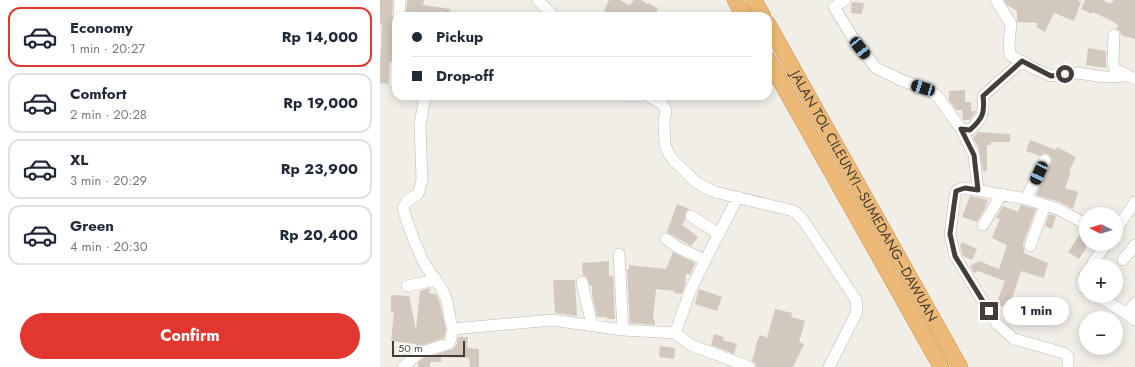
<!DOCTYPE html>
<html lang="en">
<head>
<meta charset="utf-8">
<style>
  :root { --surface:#fff; --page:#f2f2f3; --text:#1f2937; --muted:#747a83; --line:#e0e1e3; --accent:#e1372f }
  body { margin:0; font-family:Jost,sans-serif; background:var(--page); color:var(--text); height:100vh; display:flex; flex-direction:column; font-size:15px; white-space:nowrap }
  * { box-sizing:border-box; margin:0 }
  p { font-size:13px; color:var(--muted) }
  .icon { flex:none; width:22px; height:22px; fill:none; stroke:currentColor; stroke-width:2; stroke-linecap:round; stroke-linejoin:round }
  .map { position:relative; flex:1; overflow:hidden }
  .panel { display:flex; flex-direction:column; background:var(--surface); width:380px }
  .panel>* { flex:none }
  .hud { position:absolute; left:12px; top:12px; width:380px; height:88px; border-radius:12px; box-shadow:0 2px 10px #0003; display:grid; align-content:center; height:88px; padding:0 20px; background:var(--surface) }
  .needle { width:26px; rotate:275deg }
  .controls { position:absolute; left:699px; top:207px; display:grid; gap:8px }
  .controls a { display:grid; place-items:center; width:44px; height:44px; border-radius:50%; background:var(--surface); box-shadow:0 2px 10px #0003; font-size:20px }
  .scale { position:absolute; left:12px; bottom:10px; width:73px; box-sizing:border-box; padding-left:4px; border:2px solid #443d37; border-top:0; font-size:11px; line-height:14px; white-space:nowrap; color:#443d37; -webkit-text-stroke:3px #fff; paint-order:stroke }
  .end { position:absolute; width:18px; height:18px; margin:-9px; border:5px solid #443d37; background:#fff; box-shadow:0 0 0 2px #fff }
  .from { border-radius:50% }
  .bubble { position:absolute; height:28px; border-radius:14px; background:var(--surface); box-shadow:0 2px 10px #0003; font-size:13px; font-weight:700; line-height:28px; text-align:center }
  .car { position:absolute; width:12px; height:24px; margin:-12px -6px; border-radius:5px; box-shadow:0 0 3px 1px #0007; background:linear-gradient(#222 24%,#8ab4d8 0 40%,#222 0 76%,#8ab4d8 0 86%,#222 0) }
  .hud b { display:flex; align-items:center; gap:14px; height:38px; font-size:15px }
  .hud b+b { border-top:1px solid var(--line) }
  .hud i { width:10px; height:10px; background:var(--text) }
  ul { padding:7px 0 0; list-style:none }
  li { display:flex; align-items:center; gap:12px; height:60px; margin:0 8px 6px; padding:0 12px; border:2px solid var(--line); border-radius:12px }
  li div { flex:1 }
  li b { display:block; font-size:15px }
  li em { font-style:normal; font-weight:700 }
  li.current { border-color:var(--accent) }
  li>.icon { width:36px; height:36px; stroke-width:1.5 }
  .button { display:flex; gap:8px; margin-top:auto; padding:8px 20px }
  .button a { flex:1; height:46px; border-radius:24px; background:var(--accent); color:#fff; font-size:16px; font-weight:700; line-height:46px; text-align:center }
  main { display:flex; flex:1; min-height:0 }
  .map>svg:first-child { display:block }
</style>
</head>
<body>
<main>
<section class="panel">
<ul>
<li class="current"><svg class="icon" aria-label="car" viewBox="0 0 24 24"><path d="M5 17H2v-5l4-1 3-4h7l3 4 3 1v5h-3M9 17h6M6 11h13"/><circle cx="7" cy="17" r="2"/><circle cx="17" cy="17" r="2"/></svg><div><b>Economy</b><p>1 min · 20:27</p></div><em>Rp 14,000</em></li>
<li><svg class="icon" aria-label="car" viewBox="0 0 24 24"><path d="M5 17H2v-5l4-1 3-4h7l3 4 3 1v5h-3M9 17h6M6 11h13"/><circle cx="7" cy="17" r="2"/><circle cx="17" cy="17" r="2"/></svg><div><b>Comfort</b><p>2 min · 20:28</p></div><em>Rp 19,000</em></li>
<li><svg class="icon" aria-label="car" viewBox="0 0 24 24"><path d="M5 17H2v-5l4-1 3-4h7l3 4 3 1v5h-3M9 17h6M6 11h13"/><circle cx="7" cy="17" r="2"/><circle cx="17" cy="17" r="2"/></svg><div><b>XL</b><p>3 min · 20:29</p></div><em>Rp 23,900</em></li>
<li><svg class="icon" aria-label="car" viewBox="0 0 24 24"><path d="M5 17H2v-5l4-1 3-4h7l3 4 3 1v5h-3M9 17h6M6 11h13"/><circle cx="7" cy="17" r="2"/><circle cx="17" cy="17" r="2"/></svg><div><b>Green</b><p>4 min · 20:30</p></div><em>Rp 20,400</em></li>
</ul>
<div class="button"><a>Confirm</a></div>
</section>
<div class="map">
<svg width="755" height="367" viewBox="0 0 755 367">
  <rect width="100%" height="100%" fill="#f1ede7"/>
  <path fill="#d2c8be" d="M0,0H13L12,16L15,22L12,42H13L12,59L9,64L8,84L0,83V59L2,38H1L2,24L0,23Z
    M27,0H44L43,5L70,9L69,16H26Z
    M229,0H240L250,5L254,0H261L268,4L269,3L278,9L273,16H222Z
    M624,0H697L701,2L694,21L674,13L665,32L656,27L658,23L637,22V11L627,5Z
    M705,0H722L730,4L734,0H755V39L741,35L740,31L736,29L738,25L730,20L713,12L712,14L701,9Z
    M472,2L484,3L482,14L471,13Z
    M708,48L726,51V68L706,65Z
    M585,90V102H591V111H596L590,120H583L582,110H576L569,100V91Z
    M598,132L630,134V142H611V145H607V171H603L598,145H597L593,138Z
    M650,140L676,150L677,147L696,157L689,171H691L685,188L698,192L693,209L680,202L656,195L671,163L672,159L668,154L664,153L660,156L646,151Z
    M590,196L608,200L605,208L597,222L582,217Z
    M297,204L309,209L305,213V220L302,225L318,237L311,246L287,232Z
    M641,205L656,209L643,244L644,253L668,263L664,278L641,271L632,299L634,300L631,309L616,304L625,281L598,271L594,273L590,266L599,261L619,269L627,245L612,238L620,219L616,218L623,206L638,212Z
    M669,214L676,216L672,229L665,226Z
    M706,225V248L699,259L688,252Z
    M582,242L597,249L592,260L583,256L582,253L580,246Z
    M293,252L315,263L310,275L306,273L305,286L302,294L294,293V291L276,289L273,320H275V325L250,323L247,269H249V265L286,269Z
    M229,261V276L233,275L235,319H227V317H217L212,294V286H210L207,278L203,275L202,263Z
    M173,280H195L197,316L175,313Z
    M50,288L49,293L56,294L59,300L66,329L64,338L36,347V344L11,341L14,312H11V295L29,296L36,330L40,291Z
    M319,289L342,297L337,311L315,304Z
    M395,309L412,313L411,317L425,321L419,342L424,344L413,367H376L375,363L372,361L376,347H375L380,335L387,338Z
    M334,334L344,337L343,340L357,344L354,354L331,345Z
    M78,337H88L87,348L99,349V367H90L89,358L61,357V362H50V367H38V363L42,359L73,349L77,344Z
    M280,346L295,348L294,359L279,357Z"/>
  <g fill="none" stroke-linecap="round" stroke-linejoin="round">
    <g stroke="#bfb7ae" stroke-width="12">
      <path id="minor" d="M158,0L173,16
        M465,0L454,7L473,38L496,68L521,80L551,91L559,98L581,129L594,155L598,190
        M616,0L631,24L629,42L630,55L655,69L671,76L698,73L724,77L747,76
        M19,16L20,0
        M734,35L733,62L735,69L755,79
        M16,64L15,83H16
        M45,96L40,125L42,180L38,194L27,201L23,208C28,226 35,244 43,261C50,274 61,284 66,298C69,308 69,319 73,329
        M249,96H255
        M268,96L282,104L286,110L284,122L285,145L289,154L294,161L317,183L335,192L414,211L423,220L476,300L477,308L476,314L449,367
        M581,129L590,130C603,118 604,113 603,96L642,61
        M646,199L665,160
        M311,216L339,234
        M603,225L622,194
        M736,230L755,202
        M286,239L299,248L325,260
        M650,246L665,205
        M239,254L243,330
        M743,260L755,245
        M711,266L726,244
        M706,273L702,281L703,287L706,289
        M202,282L212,325
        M27,286L51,281L55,278
        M718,296L747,314L755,320
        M747,314L755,303
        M295,333L311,289L332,247L358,197
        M23,367L39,353L68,344L70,342L73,329L172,320L243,330L295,333L311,345L369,367
        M688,367V357L684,353L634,339L617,324L575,256L570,234L575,195L577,190L585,188L646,199L678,209L700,221"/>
    </g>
    <g stroke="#cb8d48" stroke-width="16">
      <g id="highway">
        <path d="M355,0L364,16"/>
        <path d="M374,0L383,16"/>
        <path id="s1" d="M388,24L580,367"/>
        <path d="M388,59L561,367"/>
      </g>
    </g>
    <use href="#minor" stroke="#fff" stroke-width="11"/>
    <use href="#highway" stroke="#edb976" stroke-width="15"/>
  </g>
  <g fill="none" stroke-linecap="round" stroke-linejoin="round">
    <path stroke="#443d37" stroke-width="5" d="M609,311L575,256L570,234L576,191L585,188L598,190L594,155L581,129L590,130C603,118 605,113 603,96L642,61L671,76L685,74"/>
  </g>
  <g text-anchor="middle" stroke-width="4" stroke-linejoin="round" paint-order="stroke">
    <g font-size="14" fill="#443d37" stroke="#fff">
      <text dy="5" stroke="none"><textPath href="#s1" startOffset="197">JALAN TOL CILEUNYI–SUMEDANG–DAWUAN</textPath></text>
    </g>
  </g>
</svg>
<div class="controls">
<a><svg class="needle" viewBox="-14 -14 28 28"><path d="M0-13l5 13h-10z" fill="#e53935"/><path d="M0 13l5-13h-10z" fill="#747a83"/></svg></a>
<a>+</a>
<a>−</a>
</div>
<div class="scale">50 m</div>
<i class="end from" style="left:685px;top:74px"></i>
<i class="end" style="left:609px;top:311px"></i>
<div class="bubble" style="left:623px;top:297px;width:66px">1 min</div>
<i class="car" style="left:480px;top:48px;rotate:142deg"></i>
<i class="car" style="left:543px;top:88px;rotate:287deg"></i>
<i class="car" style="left:659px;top:173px;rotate:205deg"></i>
<div class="hud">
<b><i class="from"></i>Pickup</b>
<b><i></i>Drop-off</b>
</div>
</div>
</main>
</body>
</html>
